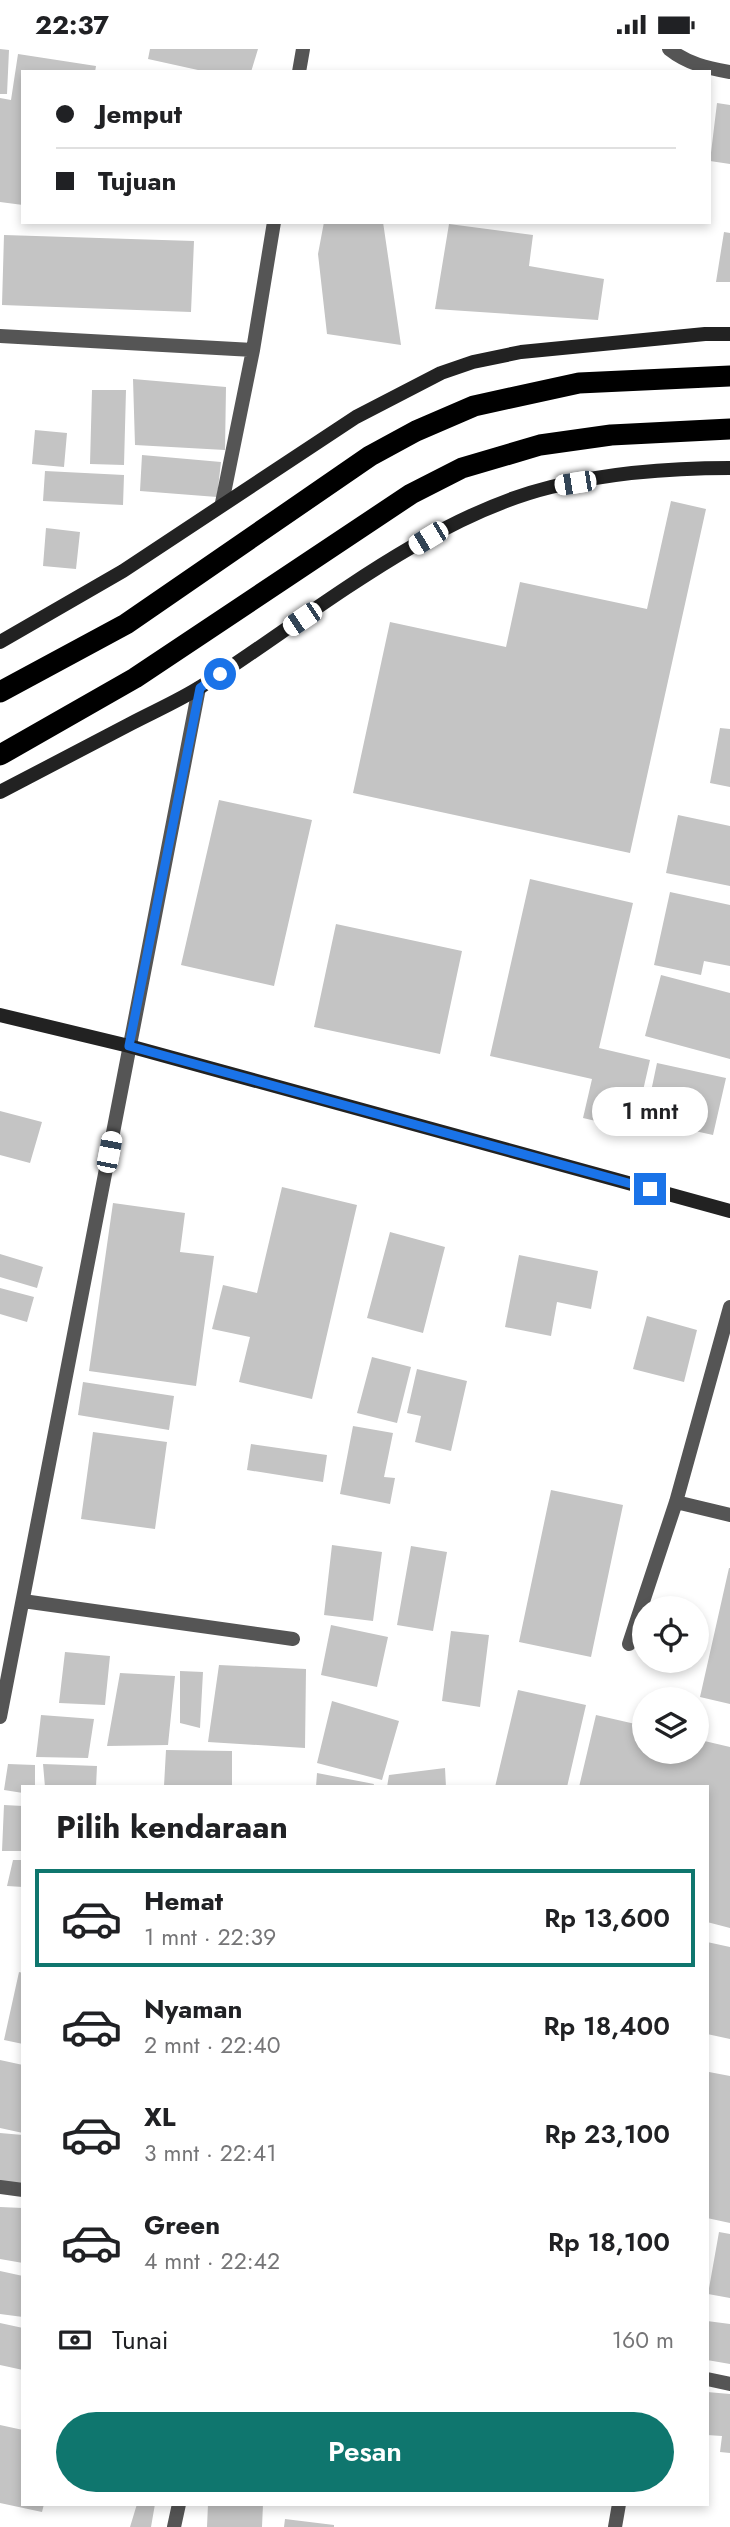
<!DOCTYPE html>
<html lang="id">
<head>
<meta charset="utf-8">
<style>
  :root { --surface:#fff; --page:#f6f6f6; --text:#202124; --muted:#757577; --line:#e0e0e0; --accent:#0f766e }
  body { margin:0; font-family:Jost,sans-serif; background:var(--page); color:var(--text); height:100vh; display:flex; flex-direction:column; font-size:26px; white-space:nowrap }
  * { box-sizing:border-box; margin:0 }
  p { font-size:23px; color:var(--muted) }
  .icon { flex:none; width:38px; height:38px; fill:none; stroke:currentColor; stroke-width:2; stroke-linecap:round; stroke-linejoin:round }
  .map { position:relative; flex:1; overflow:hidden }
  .drawer { position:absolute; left:21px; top:1736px; width:688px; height:721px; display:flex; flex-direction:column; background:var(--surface); border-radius:0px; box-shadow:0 4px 10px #0003 }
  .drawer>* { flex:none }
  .guide { position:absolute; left:21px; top:21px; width:690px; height:154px; border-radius:0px; box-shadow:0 4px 10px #0003; display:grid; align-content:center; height:154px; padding:0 35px; background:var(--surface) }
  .tools { position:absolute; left:632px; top:1547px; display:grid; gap:14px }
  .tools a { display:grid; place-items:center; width:77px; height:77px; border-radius:50%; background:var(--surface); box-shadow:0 4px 10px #0003; font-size:35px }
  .end { position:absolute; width:32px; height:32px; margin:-16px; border:9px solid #1a73e8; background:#fff; box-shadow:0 0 0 4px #fff }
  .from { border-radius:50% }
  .bubble { position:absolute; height:49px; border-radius:24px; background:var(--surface); box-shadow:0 4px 10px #0003; font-size:23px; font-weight:600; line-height:49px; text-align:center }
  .car { position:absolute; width:21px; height:42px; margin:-21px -10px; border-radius:9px; box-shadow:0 0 5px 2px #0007; background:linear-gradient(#fff 24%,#345 0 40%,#fff 0 76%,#345 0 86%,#fff 0) }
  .guide b { display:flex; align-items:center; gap:24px; height:66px; font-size:26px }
  .guide b+b { border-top:2px solid var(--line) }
  .guide i { width:18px; height:18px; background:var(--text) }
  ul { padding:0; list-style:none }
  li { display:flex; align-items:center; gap:21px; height:98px; margin:0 14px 10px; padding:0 21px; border:4px solid transparent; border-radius:0px }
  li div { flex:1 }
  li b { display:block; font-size:26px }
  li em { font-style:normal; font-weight:600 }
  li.active { border-color:var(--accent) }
  li>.icon { width:63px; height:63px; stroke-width:1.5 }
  h2 { padding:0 35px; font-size:32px; line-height:84px }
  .pay { display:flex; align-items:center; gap:18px; height:77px; padding:0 35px; font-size:26px }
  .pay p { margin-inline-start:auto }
  .primary-button { display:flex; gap:14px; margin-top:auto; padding:14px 35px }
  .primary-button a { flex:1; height:80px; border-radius:42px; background:var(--accent); color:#fff; font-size:28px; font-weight:600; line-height:80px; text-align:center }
  .status { display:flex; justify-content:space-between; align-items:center; height:49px; padding:0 35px; background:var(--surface); direction:ltr }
  .status svg { height:19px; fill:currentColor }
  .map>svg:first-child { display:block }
</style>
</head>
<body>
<div class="status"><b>22:37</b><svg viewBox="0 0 49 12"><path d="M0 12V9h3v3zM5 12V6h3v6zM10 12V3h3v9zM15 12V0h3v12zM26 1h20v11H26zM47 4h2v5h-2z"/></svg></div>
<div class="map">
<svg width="730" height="2478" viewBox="0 0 730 2478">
  <rect width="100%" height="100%" fill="#fff"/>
  <path fill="#c4c4c4" d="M0,0L9,1L7,45H0Z
    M150,0H258L251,23H207L148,10Z
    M18,5L96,17L95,23H23V156L0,153V49L11,51Z
    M717,54L730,56V115L710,112Z
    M324,173H383L401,296L327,285L318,205Z
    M449,175L533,186L529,217L604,230L598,271L435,260Z
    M724,183L730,184V233H716Z
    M4,186L194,192L191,263L2,256Z
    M133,330L226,338L225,401L135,396Z
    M92,341H126L124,416L90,415Z
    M35,381L67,384L64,418L32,415Z
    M142,406L221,413L217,448L140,442Z
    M45,422L124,426L123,456L43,452Z
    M671,452L706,460L630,804L353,744L390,573L506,598L520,533L647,560Z
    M46,479L80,483L76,520L43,517Z
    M720,679L730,680V738L710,734Z
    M219,751L312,771L274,937L181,916Z
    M678,766L730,777V837L666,824Z
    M530,830L633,854L599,999L650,1011L634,1081L583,1069L592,1030L490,1007Z
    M670,843L730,856V917L704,912L701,926L654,916Z
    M336,875L462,902L440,1005L314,978Z
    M661,926L730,944V1010L645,987Z
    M657,1014L726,1029L713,1086L645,1071Z
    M0,1062L42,1073L30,1114L0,1106Z
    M282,1138L357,1156L312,1350L239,1333L250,1288L212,1280L223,1236L257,1244Z
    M113,1154L185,1164L180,1203L214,1207L196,1337L89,1322Z
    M390,1183L445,1198L423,1284L367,1269Z
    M0,1205L43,1218L37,1239L0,1228Z
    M519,1206L598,1222L591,1260L557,1253L551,1287L505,1278Z
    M0,1239L34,1248L27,1273L0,1265Z
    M647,1267L697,1281L684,1333L633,1320Z
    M372,1308L411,1318L397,1374L357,1364Z
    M417,1320L467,1332L451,1402L415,1393L421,1367L407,1364Z
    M83,1333L174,1347L169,1381L78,1366Z
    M353,1377L393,1384L384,1428L395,1429L390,1455L340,1445Z
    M93,1383L167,1393L155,1480L81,1470Z
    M251,1395L327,1406L323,1433L247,1421Z
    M551,1441L623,1456L591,1608L519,1593Z
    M332,1496L382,1503L373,1572L324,1566Z
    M411,1497L447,1503L433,1582L397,1576Z
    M729,1519H730V1655L700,1648Z
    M331,1576L388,1588L377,1638L321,1626Z
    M451,1582L489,1586L480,1658L442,1652Z
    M65,1603L110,1607L105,1656L59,1654Z
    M219,1616L306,1620L305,1699L208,1693Z
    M180,1622L203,1623L200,1679L180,1674Z
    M120,1624L175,1627L168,1696L107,1697Z
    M518,1641L586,1656L567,1738H495Z
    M332,1652L399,1672L382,1731L317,1714Z
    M41,1666L94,1670L88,1709L36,1708Z
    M596,1666L644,1677V1703H696V1690L730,1698V1879L707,1873V1738H579Z
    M166,1701L232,1702V1738L164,1737Z
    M8,1715L35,1716V1738H23V1744L4,1741Z
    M43,1715L97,1717L96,1738H45Z
    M445,1719L446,1738H387L389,1726Z
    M317,1724L374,1735L373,1738H316Z
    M4,1756L23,1757V1802H2Z
    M13,1811H23V1838L7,1837Z
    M707,1893L730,1898V1990L707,1985Z
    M19,1923L23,1924V1995L4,1991Z
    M0,2011L23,2016V2084L0,2079Z
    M709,2023L730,2027V2174L707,2169Z
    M0,2084L23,2086V2136L0,2134Z
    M0,2158L23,2159V2214L0,2210Z
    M719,2183L730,2185V2249L708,2245Z
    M0,2222L23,2227V2268L0,2265Z
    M707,2272L730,2275V2315L707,2311Z
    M0,2274L23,2279V2321L0,2316Z
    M707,2343L730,2345V2404L720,2403L722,2387L707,2386Z
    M0,2376L23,2381V2455H44L42,2463L0,2454Z
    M137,2455H155L151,2478H130Z
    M208,2455H263L262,2478H207Z
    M285,2470L334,2476V2478H284Z"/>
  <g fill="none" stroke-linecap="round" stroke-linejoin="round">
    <path stroke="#555" stroke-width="14" d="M676,1453L730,1466
      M629,1595L676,1453L730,1258"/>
    <path stroke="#555" stroke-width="14" d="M669,0C688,15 707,19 730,23
      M299,23L303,0
      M0,287L253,301
      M222,454L253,301L274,173
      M23,1552L293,1590
      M0,1668L199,639
      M0,2138L23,2141
      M707,2330L730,2335
      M174,2478L179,2455
      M615,2478L619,2455"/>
    <path stroke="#222" stroke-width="14" d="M0,593L123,522L356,368L441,324L473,313L521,303L705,285H730
      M0,743C44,720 88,697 132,674C155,662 180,651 202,637C308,569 428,468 551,438C608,424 671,419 730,419
      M0,966L129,997L730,1162"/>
    <path stroke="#000" stroke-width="21" d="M0,643L126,575L370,407L416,382L474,357L579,334L730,327
      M0,706L135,629L411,445L462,419L540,396L611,386L730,380"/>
  </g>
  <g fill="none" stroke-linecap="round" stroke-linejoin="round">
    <path stroke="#1a73e8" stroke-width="9" d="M220,625L200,639L129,997L650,1140"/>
  </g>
</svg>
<div class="tools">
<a><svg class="icon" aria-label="locate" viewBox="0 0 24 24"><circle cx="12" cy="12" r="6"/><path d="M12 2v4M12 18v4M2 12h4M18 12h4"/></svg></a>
<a><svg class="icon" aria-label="layers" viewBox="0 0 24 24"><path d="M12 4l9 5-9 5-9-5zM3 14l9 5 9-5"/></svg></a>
</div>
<i class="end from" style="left:220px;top:625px"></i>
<i class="end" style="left:650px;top:1140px"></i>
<div class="bubble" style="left:592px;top:1038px;width:116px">1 mnt</div>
<i class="car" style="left:575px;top:434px;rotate:261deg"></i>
<i class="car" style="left:428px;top:489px;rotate:239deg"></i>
<i class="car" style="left:302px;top:570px;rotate:236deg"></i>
<i class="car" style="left:109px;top:1103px;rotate:11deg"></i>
<div class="guide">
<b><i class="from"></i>Jemput</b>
<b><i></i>Tujuan</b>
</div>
<section class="drawer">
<h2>Pilih kendaraan</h2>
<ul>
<li class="active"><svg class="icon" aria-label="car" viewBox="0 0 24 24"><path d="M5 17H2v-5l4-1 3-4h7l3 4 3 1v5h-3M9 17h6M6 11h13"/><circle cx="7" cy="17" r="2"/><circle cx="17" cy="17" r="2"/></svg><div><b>Hemat</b><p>1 mnt · 22:39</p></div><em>Rp 13,600</em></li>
<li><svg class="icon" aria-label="car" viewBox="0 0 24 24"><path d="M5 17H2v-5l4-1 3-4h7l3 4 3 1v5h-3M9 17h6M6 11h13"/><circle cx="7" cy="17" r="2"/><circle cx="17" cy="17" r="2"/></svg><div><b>Nyaman</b><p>2 mnt · 22:40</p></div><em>Rp 18,400</em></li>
<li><svg class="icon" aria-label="car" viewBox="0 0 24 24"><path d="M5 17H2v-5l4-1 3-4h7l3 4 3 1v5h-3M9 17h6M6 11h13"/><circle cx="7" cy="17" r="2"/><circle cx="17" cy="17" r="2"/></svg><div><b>XL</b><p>3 mnt · 22:41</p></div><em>Rp 23,100</em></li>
<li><svg class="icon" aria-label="car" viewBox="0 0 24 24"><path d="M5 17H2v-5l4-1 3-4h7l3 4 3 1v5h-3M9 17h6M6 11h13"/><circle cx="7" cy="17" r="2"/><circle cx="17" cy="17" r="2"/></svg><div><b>Green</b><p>4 mnt · 22:42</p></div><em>Rp 18,100</em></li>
</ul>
<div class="pay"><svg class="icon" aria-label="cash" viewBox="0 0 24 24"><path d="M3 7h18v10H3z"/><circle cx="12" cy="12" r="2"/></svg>Tunai<p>160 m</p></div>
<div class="primary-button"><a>Pesan</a></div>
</section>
</div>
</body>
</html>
